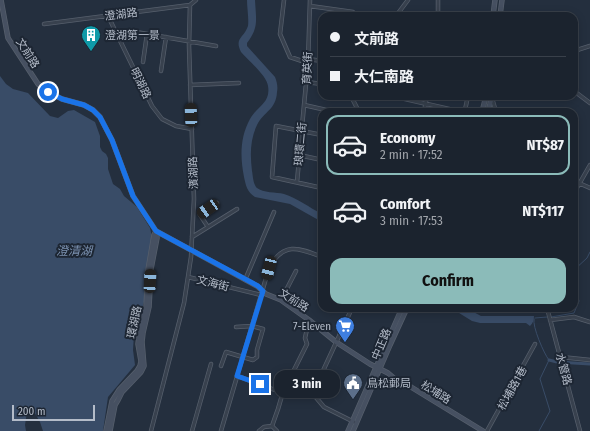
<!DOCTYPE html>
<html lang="en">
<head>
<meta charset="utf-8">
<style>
  :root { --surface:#1b232e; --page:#282f3a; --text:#f1f3f6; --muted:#a0a4aa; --line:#39404a; --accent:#8bbbb9 }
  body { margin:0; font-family:"Fira Sans Condensed","Noto Sans TC",sans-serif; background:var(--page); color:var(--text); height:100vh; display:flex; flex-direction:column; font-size:15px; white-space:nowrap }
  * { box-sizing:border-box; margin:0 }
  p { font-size:13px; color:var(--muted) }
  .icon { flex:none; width:22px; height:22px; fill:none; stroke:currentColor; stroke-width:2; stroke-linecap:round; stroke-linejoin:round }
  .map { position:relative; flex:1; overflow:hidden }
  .drawer { position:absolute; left:318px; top:108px; width:260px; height:204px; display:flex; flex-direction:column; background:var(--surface); border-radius:12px; box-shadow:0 2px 10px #0003,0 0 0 1px var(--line) }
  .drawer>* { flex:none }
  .banner { position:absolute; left:318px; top:12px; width:260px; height:88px; border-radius:12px; box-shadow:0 2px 10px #0003,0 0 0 1px var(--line); display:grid; align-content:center; height:88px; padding:0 12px; background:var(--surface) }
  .scale { position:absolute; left:12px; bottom:10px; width:83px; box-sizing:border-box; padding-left:4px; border:2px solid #b4bcc9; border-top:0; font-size:11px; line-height:14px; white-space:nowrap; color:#b4bcc9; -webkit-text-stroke:3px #1d2633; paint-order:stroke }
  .end { position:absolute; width:18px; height:18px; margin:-9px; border:5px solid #1a73e8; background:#fff; box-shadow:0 0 0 2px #fff }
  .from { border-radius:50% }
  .bubble { position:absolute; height:28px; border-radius:12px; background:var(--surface); box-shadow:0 2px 10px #0003,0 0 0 1px var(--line); font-size:13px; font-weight:700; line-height:28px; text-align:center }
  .car { position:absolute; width:12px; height:24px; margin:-12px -6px; border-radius:5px; box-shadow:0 0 3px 1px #0007; background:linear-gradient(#222 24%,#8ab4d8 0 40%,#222 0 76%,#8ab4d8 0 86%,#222 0) }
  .banner b { display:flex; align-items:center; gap:14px; height:38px; font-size:15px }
  .banner b+b { border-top:1px solid var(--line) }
  .banner i { width:10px; height:10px; background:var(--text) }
  ul { padding:7px 0 0; list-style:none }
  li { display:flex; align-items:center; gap:12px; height:60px; margin:0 8px 6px; padding:0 4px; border:2px solid transparent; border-radius:12px }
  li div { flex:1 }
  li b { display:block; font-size:15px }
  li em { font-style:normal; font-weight:700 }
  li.selected { border-color:var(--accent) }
  li>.icon { width:36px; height:36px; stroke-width:1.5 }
  .button { display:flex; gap:8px; margin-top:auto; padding:8px 12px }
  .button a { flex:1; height:46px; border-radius:12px; background:var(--accent); color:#111; font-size:16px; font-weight:700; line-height:46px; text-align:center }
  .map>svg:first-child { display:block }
</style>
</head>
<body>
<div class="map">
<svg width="590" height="431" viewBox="0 0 590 431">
  <rect width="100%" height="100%" fill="#242f3e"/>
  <path fill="#394c67" d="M247,0H255C256,20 259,27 247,43V46L275,77C277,82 278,87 277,92C276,110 264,111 257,125C250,140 250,155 252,171C253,176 253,184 257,188C263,193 276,192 284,194C297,198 310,208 322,214V222L290,204L255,197C247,192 246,186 244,177C240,157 240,137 250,119C257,106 271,103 268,86C267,76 248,60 241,52C234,38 244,38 248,26C249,19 247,8 247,0Z
    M0,76L6,84L13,89L28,93L50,116L58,118L68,111L74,110L95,122L100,136V147L102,151L106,154L108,158V169L113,184L120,189L124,196L137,207L150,228L152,237L144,279V302L134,334L133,350L135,365L108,397L103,431H43L40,422L33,410L27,412L25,425L26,431H0Z
    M451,308H466L481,316H534C534,320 533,323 530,326L526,323H480L472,321Z"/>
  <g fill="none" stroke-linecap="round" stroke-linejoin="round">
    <path stroke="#394c67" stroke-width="1" d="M574,270L587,258L590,252
      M551,317L574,313L579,301L574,284
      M535,318L547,317
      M534,319C532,326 544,354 549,360L540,379L550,411L539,431"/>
    <path stroke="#394c67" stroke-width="3" d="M549,360L557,362L590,364"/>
    <g stroke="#565f6c" stroke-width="4.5">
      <path id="street" d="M284,0L280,34L290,57L308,63
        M310,0L308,63L304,105L335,112
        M310,6L353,12L357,16
        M108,16L152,106L162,119L176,126L192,129
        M396,16L408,0
        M438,16V0
        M44,24L190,5L196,0
        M130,31L216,46
        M574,51L590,46
        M308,59L322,61
        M143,62L147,34
        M161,71L166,37
        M306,82L322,84
        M190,85L239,83
        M574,91L590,103
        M352,96L353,100L359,112
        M392,96L462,112L465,110L468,96
        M492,98L496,112
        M424,112L427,96
        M322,135L276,126L272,177L322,188
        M299,155L322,160
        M574,181L590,188
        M297,182L304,105
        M574,193L590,165
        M208,227L200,215L217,203
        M192,237L237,209
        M188,277L261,295
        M245,280L274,212
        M281,300L296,271
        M547,308L580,431
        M550,320L574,317L590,322
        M561,357L590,360
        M221,366L226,352L253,360L257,357V350L263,329L252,326L236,327
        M237,376C268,386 298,408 322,373L352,308
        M308,388L324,407L354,422
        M272,426L277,431
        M151,431L184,303L191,257L194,199L189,46L190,5
        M192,431L211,364
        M221,431L269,268C283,242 298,247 322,257
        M259,431L264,427L272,426L278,409L283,392L307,344L305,338L309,320
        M487,431L535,344"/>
    </g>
    <g stroke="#565f6c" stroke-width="5.5">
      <path id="secondary" d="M1,0L8,38L38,84L48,92L62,99L84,105L93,110L100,117L112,140L133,196L156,231L257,286L266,294L281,300L309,320L336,342L370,364L388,373L395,379L411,387L483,431
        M493,16L495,0
        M500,16L502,0
        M482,112L486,96
        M488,112L492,96
        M106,431L112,401L119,390L137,371L140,366L141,361L138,344L139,335L146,308L148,270L154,235L156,231
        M110,431L115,405L118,400L122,392L141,372L144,366L142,342L143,333L149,307L151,269L157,238L156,231
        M348,431L402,308
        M353,431L390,345L407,308"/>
    </g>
    <use href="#street" stroke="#38414e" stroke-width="3"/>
    <use href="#secondary" stroke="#465061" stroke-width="4"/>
  </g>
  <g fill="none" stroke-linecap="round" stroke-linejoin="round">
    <path stroke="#1a73e8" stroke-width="5" d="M48,92L62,99L84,105L93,110L100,117L112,140L133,196L156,231L258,286L263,291L237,376L260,384"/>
  </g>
  <defs>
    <g id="building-pin" transform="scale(1)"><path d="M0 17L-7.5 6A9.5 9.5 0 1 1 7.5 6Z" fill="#0f9aa8" stroke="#1d2633"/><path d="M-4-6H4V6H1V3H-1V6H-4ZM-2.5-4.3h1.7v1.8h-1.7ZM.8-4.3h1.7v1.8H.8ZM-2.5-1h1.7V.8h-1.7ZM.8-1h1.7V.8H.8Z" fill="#fff"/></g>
    <g id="supermarket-pin" transform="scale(1)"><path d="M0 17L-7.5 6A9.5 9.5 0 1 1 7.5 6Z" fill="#3f7fe0" stroke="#1d2633"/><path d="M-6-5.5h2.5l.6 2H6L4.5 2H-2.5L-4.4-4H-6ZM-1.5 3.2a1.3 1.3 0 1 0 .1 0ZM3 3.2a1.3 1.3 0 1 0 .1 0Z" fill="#fff"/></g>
    <g id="civic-pin" transform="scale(1)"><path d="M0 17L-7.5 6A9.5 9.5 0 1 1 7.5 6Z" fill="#5c6f8a" stroke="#1d2633"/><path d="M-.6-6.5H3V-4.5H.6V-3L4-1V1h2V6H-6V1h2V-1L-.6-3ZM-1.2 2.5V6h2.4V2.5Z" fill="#fff"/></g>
  </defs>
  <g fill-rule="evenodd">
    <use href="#building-pin" x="91" y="35"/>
    <use href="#supermarket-pin" x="345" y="326"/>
    <use href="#civic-pin" x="353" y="383"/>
  </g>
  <g text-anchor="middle" stroke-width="4" stroke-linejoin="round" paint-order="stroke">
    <g font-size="11" fill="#b4bcc9" stroke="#1d2633">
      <text transform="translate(121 14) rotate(-7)" y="4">澄湖路</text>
      <text transform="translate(28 53) rotate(58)" y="4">文前路</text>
      <text transform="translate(307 68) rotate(-87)" y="4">育英街</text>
      <text transform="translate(141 83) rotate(64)" y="4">明湖路</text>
      <text transform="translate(300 144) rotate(-85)" y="4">琅環二街</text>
      <text transform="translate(193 173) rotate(-92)" y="4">濱湖路</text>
      <text transform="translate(213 283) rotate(14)" y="4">文海街</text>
      <text transform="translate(294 300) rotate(32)" y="4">文前路</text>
      <text transform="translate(134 322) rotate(-78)" y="4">環湖路</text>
      <text transform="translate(381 344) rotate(-67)" y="4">中正路</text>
      <text transform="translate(564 369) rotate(75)" y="4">水管路</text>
      <text transform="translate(512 388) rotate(-61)" y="4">松埔路1巷</text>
      <text transform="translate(436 392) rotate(32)" y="4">松埔路</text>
    </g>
    <g font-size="11" fill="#b4bcc9" stroke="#1d2633" text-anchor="start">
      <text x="105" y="39">澄湖第一景</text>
      <text x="331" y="330" text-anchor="end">7-Eleven</text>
      <text x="367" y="387">鳥松郵局</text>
    </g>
    <g font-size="12" font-style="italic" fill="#7c92b1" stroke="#1d2633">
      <text x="74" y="255">澄清湖</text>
    </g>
  </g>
</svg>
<div class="scale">200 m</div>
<i class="end from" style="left:48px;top:92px"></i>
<i class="end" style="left:260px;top:384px"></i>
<div class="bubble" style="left:274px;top:370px;width:66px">3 min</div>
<i class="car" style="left:191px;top:115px;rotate:358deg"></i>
<i class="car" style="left:208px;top:209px;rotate:236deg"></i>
<i class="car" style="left:269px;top:268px;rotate:194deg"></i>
<i class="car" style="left:150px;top:281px;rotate:3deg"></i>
<div class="banner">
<b><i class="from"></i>文前路</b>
<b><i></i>大仁南路</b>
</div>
<section class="drawer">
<ul>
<li class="selected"><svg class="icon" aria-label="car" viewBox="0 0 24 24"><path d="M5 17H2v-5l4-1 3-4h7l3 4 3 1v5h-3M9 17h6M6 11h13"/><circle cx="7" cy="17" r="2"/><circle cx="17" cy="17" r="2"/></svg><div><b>Economy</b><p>2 min · 17:52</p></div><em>NT$87</em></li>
<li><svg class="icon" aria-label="car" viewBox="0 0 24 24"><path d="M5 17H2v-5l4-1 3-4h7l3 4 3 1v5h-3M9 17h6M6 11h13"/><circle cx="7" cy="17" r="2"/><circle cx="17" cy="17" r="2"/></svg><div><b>Comfort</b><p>3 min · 17:53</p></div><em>NT$117</em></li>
</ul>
<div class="button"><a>Confirm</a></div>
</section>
</div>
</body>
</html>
